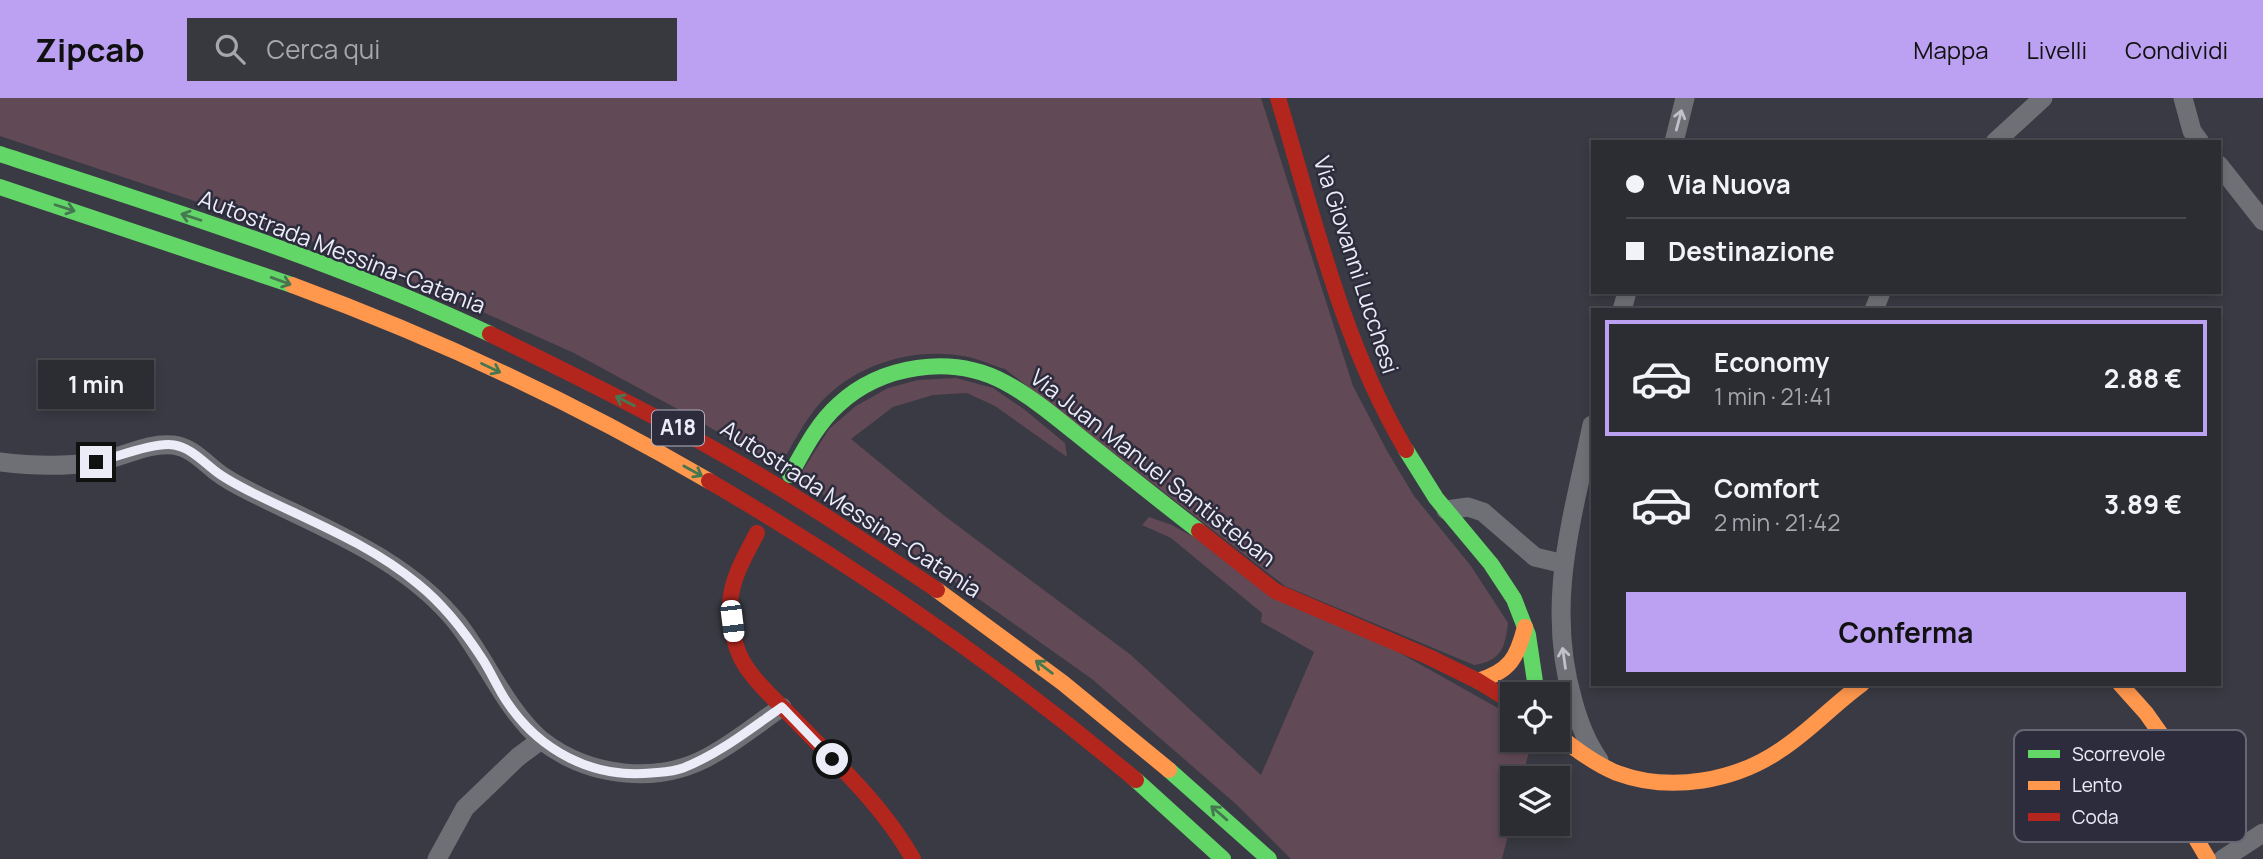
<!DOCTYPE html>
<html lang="it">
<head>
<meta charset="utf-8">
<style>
  :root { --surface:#2c2c33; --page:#38383f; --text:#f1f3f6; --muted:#a6a7ac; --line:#48484e; --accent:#bca0f2 }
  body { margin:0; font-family:Manrope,sans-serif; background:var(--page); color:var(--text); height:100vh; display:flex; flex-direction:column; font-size:26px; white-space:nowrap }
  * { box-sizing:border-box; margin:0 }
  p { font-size:23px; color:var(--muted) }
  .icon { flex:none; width:38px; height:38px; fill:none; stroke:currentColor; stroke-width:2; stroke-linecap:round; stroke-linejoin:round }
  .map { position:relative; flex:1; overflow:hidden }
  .sheet { position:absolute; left:1591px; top:210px; width:630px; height:378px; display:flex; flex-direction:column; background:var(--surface); border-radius:0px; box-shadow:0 4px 10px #0003,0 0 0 2px var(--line) }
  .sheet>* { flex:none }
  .hud { position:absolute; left:1591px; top:42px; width:630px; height:154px; border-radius:0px; box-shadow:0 4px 10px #0003,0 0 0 2px var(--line); display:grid; align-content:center; height:154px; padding:0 35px; background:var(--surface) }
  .tools { position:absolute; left:1500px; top:584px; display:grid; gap:14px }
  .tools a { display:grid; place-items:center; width:70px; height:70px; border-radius:0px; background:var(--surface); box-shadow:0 4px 10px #0003,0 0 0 2px var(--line); font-size:35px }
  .end { position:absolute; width:32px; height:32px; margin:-16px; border:9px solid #ececf8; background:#111; box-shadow:0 0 0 4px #111 }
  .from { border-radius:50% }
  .bubble { position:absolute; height:49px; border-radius:0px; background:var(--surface); box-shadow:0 4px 10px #0003,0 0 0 2px var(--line); font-size:23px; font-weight:700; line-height:49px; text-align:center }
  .car { position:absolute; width:21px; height:42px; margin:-21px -10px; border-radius:9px; box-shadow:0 0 5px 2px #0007; background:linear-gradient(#fff 24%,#345 0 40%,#fff 0 76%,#345 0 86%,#fff 0) }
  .hud b { display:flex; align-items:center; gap:24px; height:66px; font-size:26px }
  .hud b+b { border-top:2px solid var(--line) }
  .hud i { width:18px; height:18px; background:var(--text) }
  ul { padding:12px 0 0; list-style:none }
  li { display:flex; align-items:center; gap:21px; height:116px; margin:0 14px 10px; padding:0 21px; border:4px solid transparent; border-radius:0px }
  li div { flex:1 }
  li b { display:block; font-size:26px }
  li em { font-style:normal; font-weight:700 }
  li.active { border-color:var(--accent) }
  li>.icon { width:63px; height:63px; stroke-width:1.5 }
  .button { display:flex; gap:14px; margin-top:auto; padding:14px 35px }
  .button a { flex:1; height:80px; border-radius:0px; background:var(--accent); color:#111; font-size:28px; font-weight:700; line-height:80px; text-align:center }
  header { display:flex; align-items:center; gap:42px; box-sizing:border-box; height:98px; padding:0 35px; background:var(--accent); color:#111 }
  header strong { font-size:33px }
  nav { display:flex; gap:38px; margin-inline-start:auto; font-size:24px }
  .search { width:490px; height:63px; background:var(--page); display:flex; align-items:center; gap:18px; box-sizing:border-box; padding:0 24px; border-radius:0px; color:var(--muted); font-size:26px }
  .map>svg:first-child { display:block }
</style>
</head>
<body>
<header>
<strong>Zipcab</strong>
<div class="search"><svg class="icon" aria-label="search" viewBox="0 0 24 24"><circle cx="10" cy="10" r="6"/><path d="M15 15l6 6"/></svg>Cerca qui</div>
<nav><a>Mappa</a><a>Livelli</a><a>Condividi</a></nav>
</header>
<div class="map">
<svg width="2263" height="761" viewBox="0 0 2263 761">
  <rect width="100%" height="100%" fill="#3a3a44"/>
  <path fill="#614955" d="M0,0H1261L1353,288L1386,351L1414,398L1471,468L1508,525C1505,550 1501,563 1474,567L1285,488L1005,271C991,267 977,260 963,258C912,249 856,266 820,305C804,323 792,348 779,369L683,314L574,255L438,194L296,137L0,38Z
    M956,280L993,290L1025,312L1065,345L1067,359L995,308L967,295L933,297L893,309L851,341L946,419L1131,557L1261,677L1314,554L1261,524L1262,515L1171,440L1142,427L1149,419L1172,427L1512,618V642H1532L1522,681H1512V721L1502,761H1291L1237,707L1092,581L932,468L798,380L829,331L856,308L888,290L918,282Z"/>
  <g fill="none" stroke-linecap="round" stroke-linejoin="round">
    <path stroke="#6f7075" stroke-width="19" d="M2183,0L2192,33L2200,44
      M1674,44L1685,0
      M1995,44L2043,0
      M2219,67L2263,123
      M1622,212L1627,194
      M1874,212L1881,194
      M1592,327C1572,422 1545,506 1573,603C1579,625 1586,644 1599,662
      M0,364C32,368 63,369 95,364C120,361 147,344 173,347C191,349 204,364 217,374C227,382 239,388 249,393C322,430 406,460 458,526C488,565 505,610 541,642
      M1446,412L1468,409L1483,414L1535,459L1564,466
      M437,761L465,710L518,659L541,642C590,680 661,688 715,655C738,642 760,624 782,609
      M2223,761L2263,735"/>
    <path stroke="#63d668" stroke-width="16" d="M0,56C165,110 332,162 490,236
      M0,89L292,187
      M1406,352L1436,400L1491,466L1514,501L1528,537L1537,597
      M790,377C804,352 817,326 838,307C881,267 951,256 1004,284C1036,301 1065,327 1094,350C1129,378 1164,406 1199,433
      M1169,672L1269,761
      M1136,682L1223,761"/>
    <path stroke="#ff974d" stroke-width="16" d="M292,187C436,240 577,306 709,383
      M937,492L1063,585L1169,672
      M1478,583C1510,573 1517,560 1525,529
      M2120,586L2146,615L2170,649L2185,722L2208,761
      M1558,637C1576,652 1595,666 1617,675C1671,695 1736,683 1782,651C1811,632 1834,606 1862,586"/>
    <path stroke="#b3261e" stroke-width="16" d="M1278,0C1314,120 1342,244 1406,352
      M490,236C570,275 649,314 726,358C799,399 868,446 937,492
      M709,383C860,471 1002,570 1136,682
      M1199,433L1275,493L1429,559L1478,583L1512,604
      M757,435C745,458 732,479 730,505C729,522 734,547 742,562C752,581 776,603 791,618C835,664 882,706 913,761"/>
  </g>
  <defs><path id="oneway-shaft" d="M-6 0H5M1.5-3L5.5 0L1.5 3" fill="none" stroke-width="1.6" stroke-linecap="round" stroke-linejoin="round" transform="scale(1.75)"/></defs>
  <g stroke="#c0c1ca">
    <use href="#oneway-shaft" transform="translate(1679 22) rotate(-75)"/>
    <use href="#oneway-shaft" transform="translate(1564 560) rotate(-98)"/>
  </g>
  <g stroke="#457850">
    <use href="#oneway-shaft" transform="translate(65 110) rotate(18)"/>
    <use href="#oneway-shaft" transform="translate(191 119) rotate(-162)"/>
    <use href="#oneway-shaft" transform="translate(281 183) rotate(20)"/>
    <use href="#oneway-shaft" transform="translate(491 270) rotate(26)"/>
    <use href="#oneway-shaft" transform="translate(625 303) rotate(-153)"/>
    <use href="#oneway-shaft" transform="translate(693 373) rotate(29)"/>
    <use href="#oneway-shaft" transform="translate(1044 569) rotate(-143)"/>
    <use href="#oneway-shaft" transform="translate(1219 715) rotate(-139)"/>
  </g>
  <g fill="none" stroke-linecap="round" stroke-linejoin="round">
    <path stroke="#ececf8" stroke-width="9" d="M96,364C117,359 154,344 174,347C192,350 204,365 218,375C229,383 243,390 255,396C310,423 370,446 418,486C444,507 465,534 483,562C492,576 498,591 507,604C539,652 592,681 651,675C662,674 673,674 683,670C719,656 750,631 782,609L832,661"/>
  </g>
  <g text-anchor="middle" stroke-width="5" stroke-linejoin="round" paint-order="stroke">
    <rect fill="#2c2c3d" stroke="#b2b2c0" stroke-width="2" x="652" y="312.5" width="52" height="35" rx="5"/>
    <g font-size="21" font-weight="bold" fill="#ececf8">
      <text x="678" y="337">A18</text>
    </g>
    <g font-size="23" fill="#ececf8" stroke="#2c2c3d">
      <text transform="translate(342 154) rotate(21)" y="8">Autostrada Messina-Catania</text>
      <text transform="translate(1356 167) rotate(72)" y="8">Via Giovanni Lucchesi</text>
      <text transform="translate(1153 370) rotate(38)" y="8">Via Juan Manuel Santisteban</text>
      <text transform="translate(851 411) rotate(33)" y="8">Autostrada Messina-Catania</text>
    </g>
  </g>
  <rect x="2014" y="632" width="232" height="112" rx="10" fill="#2c2c3d" stroke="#666675" stroke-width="2"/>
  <rect x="2028" y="652" width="32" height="8" fill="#63d668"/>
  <rect x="2028" y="683" width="32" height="9" fill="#ff974d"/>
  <rect x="2028" y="715" width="32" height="8" fill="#b3261e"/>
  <g font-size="19" fill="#ececf8">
    <text x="2072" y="663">Scorrevole</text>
    <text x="2072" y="694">Lento</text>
    <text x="2072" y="726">Coda</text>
  </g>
</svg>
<div class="tools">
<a><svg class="icon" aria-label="locate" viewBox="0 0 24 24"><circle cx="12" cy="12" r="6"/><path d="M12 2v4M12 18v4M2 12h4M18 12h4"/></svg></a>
<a><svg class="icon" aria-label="layers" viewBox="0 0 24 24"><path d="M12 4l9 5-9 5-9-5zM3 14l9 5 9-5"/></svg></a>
</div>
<i class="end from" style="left:832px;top:661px"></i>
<i class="end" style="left:96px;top:364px"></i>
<div class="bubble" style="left:38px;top:262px;width:116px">1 min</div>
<i class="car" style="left:732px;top:523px;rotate:173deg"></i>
<div class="hud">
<b><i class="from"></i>Via Nuova</b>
<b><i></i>Destinazione</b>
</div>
<section class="sheet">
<ul>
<li class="active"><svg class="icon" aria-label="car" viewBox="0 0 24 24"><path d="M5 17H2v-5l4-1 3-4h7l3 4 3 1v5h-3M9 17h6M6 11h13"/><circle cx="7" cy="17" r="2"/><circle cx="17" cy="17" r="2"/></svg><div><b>Economy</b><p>1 min · 21:41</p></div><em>2.88 €</em></li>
<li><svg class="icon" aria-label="car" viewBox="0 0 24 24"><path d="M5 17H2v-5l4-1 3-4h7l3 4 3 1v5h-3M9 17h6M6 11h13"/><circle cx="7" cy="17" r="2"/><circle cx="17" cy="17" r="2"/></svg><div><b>Comfort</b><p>2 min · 21:42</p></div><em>3.89 €</em></li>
</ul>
<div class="button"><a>Conferma</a></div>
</section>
</div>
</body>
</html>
